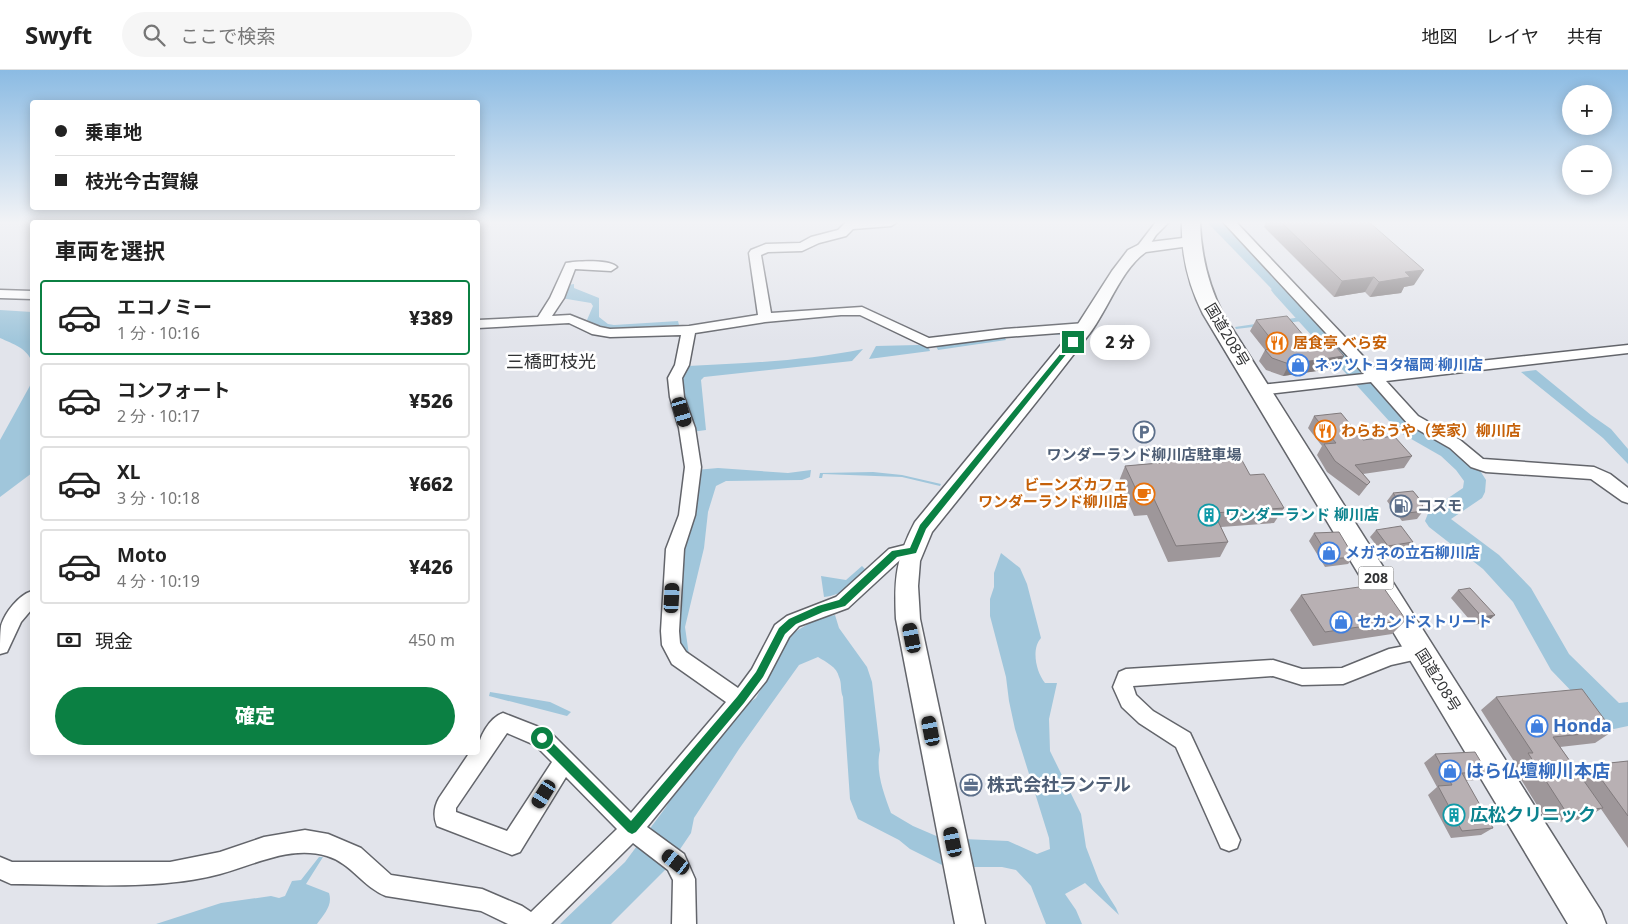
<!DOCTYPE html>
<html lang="ja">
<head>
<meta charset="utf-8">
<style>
  :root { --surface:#fff; --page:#f6f6f6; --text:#222; --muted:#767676; --line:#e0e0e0; --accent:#0b8043 }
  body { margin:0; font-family:"Noto Sans","Noto Sans JP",sans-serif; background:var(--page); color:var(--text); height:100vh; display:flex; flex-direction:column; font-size:19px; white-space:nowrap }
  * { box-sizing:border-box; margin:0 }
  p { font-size:16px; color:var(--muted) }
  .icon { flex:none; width:28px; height:28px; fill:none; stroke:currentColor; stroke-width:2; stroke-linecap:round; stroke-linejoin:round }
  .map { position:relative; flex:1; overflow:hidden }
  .side { position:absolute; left:30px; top:150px; width:450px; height:535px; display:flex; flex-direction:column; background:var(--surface); border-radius:5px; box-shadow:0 2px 12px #0003 }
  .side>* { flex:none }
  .top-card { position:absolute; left:30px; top:30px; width:450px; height:110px; border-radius:5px; box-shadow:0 2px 12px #0003; display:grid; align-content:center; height:110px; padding:0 25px; background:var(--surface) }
  .fabs { position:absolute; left:1562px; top:15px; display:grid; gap:10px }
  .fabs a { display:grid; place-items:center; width:50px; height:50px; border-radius:50%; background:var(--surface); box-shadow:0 2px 12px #0003; font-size:25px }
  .end { position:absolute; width:22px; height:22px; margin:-11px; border:6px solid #0b8043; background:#fff; box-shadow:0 0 0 2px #fff }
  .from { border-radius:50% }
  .bubble { position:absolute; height:35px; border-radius:18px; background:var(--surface); box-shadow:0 2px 12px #0003; font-size:16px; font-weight:800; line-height:35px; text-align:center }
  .car { position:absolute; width:15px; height:30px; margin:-15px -8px; border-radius:6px; box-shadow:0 0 4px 1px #0007; background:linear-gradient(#222 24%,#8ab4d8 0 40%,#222 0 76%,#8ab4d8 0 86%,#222 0) }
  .top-card b { display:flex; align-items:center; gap:18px; height:48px; font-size:19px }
  .top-card b+b { border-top:1px solid var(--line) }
  .top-card i { width:12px; height:12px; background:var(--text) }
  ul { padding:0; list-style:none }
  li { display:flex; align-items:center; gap:15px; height:75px; margin:0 10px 8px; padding:0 15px; border:2px solid var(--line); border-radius:5px }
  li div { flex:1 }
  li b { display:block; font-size:19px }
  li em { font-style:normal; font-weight:800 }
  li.on { border-color:var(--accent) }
  li>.icon { width:45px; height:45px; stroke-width:1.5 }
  h2 { padding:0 25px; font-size:22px; line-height:60px }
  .pay { display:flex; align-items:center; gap:12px; height:55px; padding:0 25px; font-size:19px }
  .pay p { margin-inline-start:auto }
  .action { display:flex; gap:10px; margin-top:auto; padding:10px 25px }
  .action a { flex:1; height:58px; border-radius:30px; background:var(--accent); color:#fff; font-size:20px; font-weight:800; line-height:58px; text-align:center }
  header { display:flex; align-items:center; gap:30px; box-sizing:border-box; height:70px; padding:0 25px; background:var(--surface); border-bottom:1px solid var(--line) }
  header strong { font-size:24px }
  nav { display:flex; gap:28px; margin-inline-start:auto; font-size:18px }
  .search { width:350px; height:45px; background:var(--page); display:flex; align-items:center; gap:12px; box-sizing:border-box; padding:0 18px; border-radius:28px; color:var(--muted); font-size:19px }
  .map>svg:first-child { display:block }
</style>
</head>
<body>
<header>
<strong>Swyft</strong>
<div class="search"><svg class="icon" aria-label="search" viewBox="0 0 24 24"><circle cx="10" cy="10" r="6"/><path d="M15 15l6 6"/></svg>ここで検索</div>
<nav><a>地図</a><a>レイヤ</a><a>共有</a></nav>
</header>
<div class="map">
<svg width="1628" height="854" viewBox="0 0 1628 854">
  <rect width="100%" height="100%" fill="#e2e4eb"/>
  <path fill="#a0c6db" d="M1207,152H1225L1309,241L1295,243Z
    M574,214V218L599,228V247L608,254L614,255L678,251L679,255L613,260L601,258L587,250L593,236L591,233L561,228L568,215Z
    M0,240L32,242V292C27,278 13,274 0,268Z
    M1314,245L1360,297L1345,299L1302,251L1236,259L1235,257Z
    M1045,262L1072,263L1070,267L1068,265L1045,264L1005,268L1006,270L938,280L936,276L974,269Z
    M918,275L928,276L930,281L869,289L876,276Z
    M863,279L852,291L704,307L701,310L706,360L692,362L679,306L688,296C747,293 805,291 863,279Z
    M1536,300L1591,345L1611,359L1628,379V394L1603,368L1521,302Z
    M32,312V403L0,427V370Z
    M718,398L788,403L811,400L810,407L802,410L726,411L716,416L708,442L704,478L685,557L689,585L677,570V487L696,400Z
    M873,402L902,405L941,414L940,416L902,407L823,404L822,408H819L820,403Z
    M1001,483L1020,498L1027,514L1041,568C1031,579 1036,602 1045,613H1057L1049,649L1050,681L1081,744L1086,777L1099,811L1116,838L1119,845L1085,813L1065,824L1076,840L1082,854H1046L1031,816L1016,800L1002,797H946L910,779L899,770L858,749L850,729L843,627C840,620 842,613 839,607C837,597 826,592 818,587L799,595L739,679L694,748L691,763L668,797L611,854H560L625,792L666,737L675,721L743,637L756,628L790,565L816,549L835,545L839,558L867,597L872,612L880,680C875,701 884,724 891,743L913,756L941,768L1008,771L1037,784L1050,779L1049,768L1015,659L1009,631L1006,607L990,546V529L994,517V503Z
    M862,496L865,499C852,513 845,525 824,527L821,506L846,510Z
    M490,622L550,632L571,642L567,646L489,626Z
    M319,787H323L306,814L329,823C333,835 324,844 317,854H156L221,833L271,826L279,828L285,826L292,811L301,810Z"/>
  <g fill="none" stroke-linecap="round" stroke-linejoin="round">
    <path fill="#a0c6db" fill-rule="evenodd" d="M1280,215L1286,216L1413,352L1457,376L1472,388L1486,410L1485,422L1482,428L1451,449L1499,485L1531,518L1569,584L1619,633L1628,632V656L1614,659L1604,655L1551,600L1513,532L1483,499L1429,457L1425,451L1429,441L1463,418L1464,411L1456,400L1441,386L1399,362L1274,224L1271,220L1274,216Z"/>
    <g stroke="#63656b" stroke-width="3">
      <path id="minor" d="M849,152H897L891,156L853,159L846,166L819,173L802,181L768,182L761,185L771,243L862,237L929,268L1005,259L1085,253L1092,257L1085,261L1005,267L927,277L860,245H841L765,252L695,263L689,295L682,308L684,327L695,358L701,397L695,445L684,479L679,561L680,573L686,582L738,618L752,599L775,555L787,546L836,527L889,479L913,473L919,475L922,480L919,485L900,490L848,538L799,556L789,567L766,611L647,757L684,784L695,809L696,854H672L673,810L668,800L633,773L551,854H508L481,841L386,826C363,817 351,793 327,786C290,775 254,795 220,804C156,821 77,814 11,814L0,809V787L12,792H170L220,782L264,767L305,760L328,764L361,778L391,805L482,819L522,836L531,842L617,759L566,707L520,782L512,785L437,756C433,746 434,737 439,728L470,682H478C478,668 489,648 503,643L549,661L631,743L726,632L672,594L662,575L661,561L666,479L679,445L685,397L679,358L670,327L668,308L675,295L681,265L610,267L592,264L569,253L478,258V250L538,247L550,228L566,193C576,191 610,189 617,197L611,201L575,199L564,228L552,246L570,245L600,257L610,259L689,256L758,245L749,183L751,180L766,174L800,173L811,167L838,160L845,153ZM507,663L535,675L552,692L507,761L456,742V738Z
        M1156,152H1169L1156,165L1146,181H1138L1136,178Z
        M1223,152H1236L1378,302L1628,275V283L1386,311L1418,346L1460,370L1483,389L1594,397L1610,404L1628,418V433L1622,431L1591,409L1486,402L1471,397L1450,378L1408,354L1371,312L1260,325L1255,323L1253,320L1255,317L1260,315L1364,304Z
        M0,220L32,221V229L0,228Z
        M32,521V539L21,552L7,582L0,584C0,575 0,564 1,556C5,542 19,525 32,521Z
        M1420,573L1427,575L1429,581L1427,587L1391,595L1343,614L1302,615L1273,606L1133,616L1136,625L1153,641L1190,663L1240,770L1237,778L1229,781L1221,778L1176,677L1139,653L1122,637L1113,617L1119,602L1126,599L1273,590L1302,599L1342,598L1389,579Z"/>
    </g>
    <g stroke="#63656b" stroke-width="3">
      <path id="major" d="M1191,167L1197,169L1199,172L1197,175L1146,182C1122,198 1108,239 1090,263C1039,330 985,396 932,462L920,491L918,516L920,549L985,854H955L896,549C894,509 896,488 915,452L1078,254L1112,201L1128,180L1142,173Z"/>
    </g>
    <g stroke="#63656b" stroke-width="3">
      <path id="highway" d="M1182,152H1200C1201,185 1208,214 1223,244L1601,841L1606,854H1568L1203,244C1188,214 1181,185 1182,152Z"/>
    </g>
    <use href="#minor" fill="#fff" fill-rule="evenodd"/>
    <use href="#major" fill="#fff" fill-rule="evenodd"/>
    <use href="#highway" fill="#fff" fill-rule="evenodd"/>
  </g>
  <path fill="#9e979a" d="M1266,152H1369L1414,215L1404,217L1401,223L1370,227L1365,222L1334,227L1264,157Z
    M1256,250L1337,298L1283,306L1266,300L1259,291L1265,280L1250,261Z
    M1314,346L1363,370L1412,386L1404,398L1363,404L1370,412L1359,426L1327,402L1317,385L1322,376L1308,358Z
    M1169,388L1250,405L1284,438L1274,453L1221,457L1228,472L1220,487L1168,492L1147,445L1134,446L1119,411L1125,396L1167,392Z
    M1393,423L1423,441L1417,449L1402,451L1387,431Z
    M1376,460L1413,472L1407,480L1382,483L1370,467Z
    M1314,463L1354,487L1348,494L1325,497L1309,471Z
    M1458,520L1495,545L1487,552L1474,555L1451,528Z
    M1301,525L1406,550L1392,564L1313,576L1290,540Z
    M1496,627L1613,661L1595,673L1560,677L1579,703L1591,695L1628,691V778L1601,739L1584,749L1548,753L1512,695L1515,693L1481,640Z
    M1435,684L1487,702L1475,710L1466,711L1493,758L1481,765L1451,768L1428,725L1437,717L1424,693Z"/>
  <path fill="#817b7d" d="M1424,200L1414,215L1404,217L1401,223L1370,227L1379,212L1405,202Z
    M1374,207L1365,222L1334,227L1342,211Z
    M1344,286L1337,298L1283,306L1289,294Z
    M1495,545L1487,552L1474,555L1482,547Z"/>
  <path fill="#b8b0b3" stroke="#817b7d" d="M1281,152H1369L1424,200L1405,202L1410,207L1379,212L1374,207L1342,211Z
    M1287,246L1310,273L1317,272L1323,279L1336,277L1344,286L1289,294L1272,288L1265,280L1278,278L1256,250Z
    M1341,343L1363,370L1394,366L1412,386L1355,395L1370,412L1367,415L1335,391L1324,374L1336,373L1314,346Z
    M1238,383L1250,405L1264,404L1284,438L1214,443L1228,472L1176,476L1154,429L1141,430L1125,396L1171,392L1169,388Z
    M1413,421L1422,432L1423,441L1408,443L1393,423Z
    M1401,456L1413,472L1388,476L1376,460Z
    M1339,462L1354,487L1330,489L1314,463Z
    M1381,514L1406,550L1325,562L1301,525Z
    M1470,518L1495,545L1482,547L1458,520Z
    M1582,619L1613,661L1553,667L1603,738L1566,742L1528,683H1533L1496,627Z
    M1475,682L1487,702L1462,703L1493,758L1462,761L1438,716L1452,715L1435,684Z
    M1628,691V746L1591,695Z"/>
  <linearGradient id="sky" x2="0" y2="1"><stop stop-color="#8bbbe3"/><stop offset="0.56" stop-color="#f2f3f6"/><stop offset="1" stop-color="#f2f3f6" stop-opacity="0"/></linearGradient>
  <rect width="1628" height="272" fill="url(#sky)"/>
  <path fill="#0b8043" d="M1071,271L1076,272L926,459L916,483L897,487L845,536L823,542L796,554L785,564L763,607L744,633L636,762L632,764L628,762L538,672V665H545L631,751L737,627L756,602L779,558L789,549L818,536L839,530L892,481L910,478L920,455Z"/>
  <defs>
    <g id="restaurant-ring" transform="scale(1.125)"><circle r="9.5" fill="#fff" stroke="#e8710a" stroke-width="1.5"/><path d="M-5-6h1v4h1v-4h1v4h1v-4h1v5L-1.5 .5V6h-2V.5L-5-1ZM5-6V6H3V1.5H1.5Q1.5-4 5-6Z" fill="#e8710a"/></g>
    <g id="shop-ring" transform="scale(1.125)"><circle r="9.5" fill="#fff" stroke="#3f7fe0" stroke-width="1.5"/><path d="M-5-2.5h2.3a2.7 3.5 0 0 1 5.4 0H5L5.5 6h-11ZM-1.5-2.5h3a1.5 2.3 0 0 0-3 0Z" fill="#3f7fe0"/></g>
    <g id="parking-ring" transform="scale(1.125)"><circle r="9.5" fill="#fff" stroke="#5c6f8a" stroke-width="1.5"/><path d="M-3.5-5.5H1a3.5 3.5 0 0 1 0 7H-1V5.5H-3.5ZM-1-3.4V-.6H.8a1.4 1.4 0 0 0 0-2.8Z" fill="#5c6f8a"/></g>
    <g id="cafe-ring" transform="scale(1.125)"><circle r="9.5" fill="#fff" stroke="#e8710a" stroke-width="1.5"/><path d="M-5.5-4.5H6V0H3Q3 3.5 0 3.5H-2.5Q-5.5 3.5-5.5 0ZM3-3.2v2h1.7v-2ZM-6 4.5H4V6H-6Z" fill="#e8710a"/></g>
    <g id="fuel-ring" transform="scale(1.125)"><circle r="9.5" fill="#fff" stroke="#5c6f8a" stroke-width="1.5"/><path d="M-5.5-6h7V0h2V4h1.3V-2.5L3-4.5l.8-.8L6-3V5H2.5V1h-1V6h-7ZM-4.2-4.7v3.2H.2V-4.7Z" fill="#5c6f8a"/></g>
    <g id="building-ring" transform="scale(1.125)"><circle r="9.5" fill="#fff" stroke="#0f9aa8" stroke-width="1.5"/><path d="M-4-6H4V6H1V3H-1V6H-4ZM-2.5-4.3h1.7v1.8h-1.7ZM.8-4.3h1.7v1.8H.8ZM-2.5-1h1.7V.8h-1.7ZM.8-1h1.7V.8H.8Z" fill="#0f9aa8"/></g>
    <g id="office-ring" transform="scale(1.125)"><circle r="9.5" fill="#fff" stroke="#5c6f8a" stroke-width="1.5"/><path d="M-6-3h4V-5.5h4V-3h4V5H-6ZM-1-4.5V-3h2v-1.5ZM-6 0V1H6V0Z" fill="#5c6f8a"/></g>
  </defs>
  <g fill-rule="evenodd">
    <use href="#restaurant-ring" x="1277" y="273"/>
    <use href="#shop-ring" x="1298" y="295"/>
    <use href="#restaurant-ring" x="1325" y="361"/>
    <use href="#parking-ring" x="1144" y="362"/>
    <use href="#cafe-ring" x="1144" y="424"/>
    <use href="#fuel-ring" x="1401" y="436"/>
    <use href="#building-ring" x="1209" y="445"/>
    <use href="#shop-ring" x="1329" y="483"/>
    <use href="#shop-ring" x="1341" y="552"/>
    <use href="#shop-ring" x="1537" y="656"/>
    <use href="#shop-ring" x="1450" y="701"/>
    <use href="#office-ring" x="971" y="715"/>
    <use href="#building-ring" x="1454" y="745"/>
  </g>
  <g text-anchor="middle" stroke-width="5" stroke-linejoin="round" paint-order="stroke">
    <rect fill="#fff" stroke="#707072" stroke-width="1" x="1358.5" y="496.5" width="35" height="23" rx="4"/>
    <g font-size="14" font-weight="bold" fill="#323335">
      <text x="1376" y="513">208</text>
    </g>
    <g font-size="15" fill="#323335" stroke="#fff">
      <text transform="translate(1227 265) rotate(59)" y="5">国道208号</text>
      <text transform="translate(1438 610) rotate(58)" y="5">国道208号</text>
    </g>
    <g font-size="15" font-weight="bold" fill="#c56008" stroke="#fff" text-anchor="start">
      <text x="1293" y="278">居食亭 べら安</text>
      <text x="1341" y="366">わらおうや（笑家）柳川店</text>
      <text x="1128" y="420" text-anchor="end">ビーンズカフェ<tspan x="1128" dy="17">ワンダーランド柳川店</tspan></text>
    </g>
    <g font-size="15" font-weight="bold" fill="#366cbe" stroke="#fff" text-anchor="start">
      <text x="1314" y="300">ネッツトヨタ福岡 柳川店</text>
      <text x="1345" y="488">メガネの立石柳川店</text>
      <text x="1357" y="557">セカンドストリート</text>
    </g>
    <g font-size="15" font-weight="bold" fill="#4e5e75" stroke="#fff">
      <text x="1144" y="390">ワンダーランド柳川店駐車場</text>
      <text x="1417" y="441" text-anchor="start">コスモ</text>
    </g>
    <g font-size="15" font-weight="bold" fill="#0d838f" stroke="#fff" text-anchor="start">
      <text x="1225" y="450">ワンダーランド 柳川店</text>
    </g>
    <g font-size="18" fill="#323335" stroke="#fff">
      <text x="551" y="298">三橋町枝光</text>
    </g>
    <g font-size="18" font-weight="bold" fill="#366cbe" stroke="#fff" text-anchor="start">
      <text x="1553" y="662">Honda</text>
      <text x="1466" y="707">はら仏壇柳川本店</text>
    </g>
    <g font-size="18" font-weight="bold" fill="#4e5e75" stroke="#fff" text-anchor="start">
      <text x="987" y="721">株式会社ランテル</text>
    </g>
    <g font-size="18" font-weight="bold" fill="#0d838f" stroke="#fff" text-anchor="start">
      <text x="1470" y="751">広松クリニック</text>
    </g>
  </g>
</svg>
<div class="fabs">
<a>+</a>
<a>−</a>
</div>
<i class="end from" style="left:542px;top:668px"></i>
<i class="end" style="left:1073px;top:272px"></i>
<div class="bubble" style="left:1090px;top:255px;width:60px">2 分</div>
<i class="car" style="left:682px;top:342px;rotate:163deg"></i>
<i class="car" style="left:672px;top:528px;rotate:3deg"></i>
<i class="car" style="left:912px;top:568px;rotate:349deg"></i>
<i class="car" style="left:931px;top:661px;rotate:349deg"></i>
<i class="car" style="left:544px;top:724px;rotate:212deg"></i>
<i class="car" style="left:953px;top:772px;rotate:348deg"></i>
<i class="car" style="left:676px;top:792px;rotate:308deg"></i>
<div class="top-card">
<b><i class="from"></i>乗車地</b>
<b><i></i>枝光今古賀線</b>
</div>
<section class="side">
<h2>車両を選択</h2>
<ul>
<li class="on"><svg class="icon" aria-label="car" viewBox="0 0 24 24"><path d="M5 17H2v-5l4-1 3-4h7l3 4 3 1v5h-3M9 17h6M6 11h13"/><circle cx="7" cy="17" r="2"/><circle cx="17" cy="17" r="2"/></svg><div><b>エコノミー</b><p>1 分 · 10:16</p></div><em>¥389</em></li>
<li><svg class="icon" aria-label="car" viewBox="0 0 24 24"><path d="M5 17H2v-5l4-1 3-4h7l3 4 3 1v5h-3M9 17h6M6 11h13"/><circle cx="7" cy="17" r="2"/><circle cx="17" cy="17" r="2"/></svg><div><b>コンフォート</b><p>2 分 · 10:17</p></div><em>¥526</em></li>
<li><svg class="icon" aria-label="car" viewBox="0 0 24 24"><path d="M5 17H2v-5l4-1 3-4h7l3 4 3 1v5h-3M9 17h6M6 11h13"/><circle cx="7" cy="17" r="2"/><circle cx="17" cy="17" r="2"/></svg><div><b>XL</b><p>3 分 · 10:18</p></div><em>¥662</em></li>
<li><svg class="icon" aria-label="car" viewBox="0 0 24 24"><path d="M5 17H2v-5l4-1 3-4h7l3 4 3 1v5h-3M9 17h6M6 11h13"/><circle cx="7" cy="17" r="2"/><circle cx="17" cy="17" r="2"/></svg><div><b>Moto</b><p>4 分 · 10:19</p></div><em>¥426</em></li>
</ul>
<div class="pay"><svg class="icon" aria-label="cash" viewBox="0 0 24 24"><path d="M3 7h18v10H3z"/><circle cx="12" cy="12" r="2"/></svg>現金<p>450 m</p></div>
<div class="action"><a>確定</a></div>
</section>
</div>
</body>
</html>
